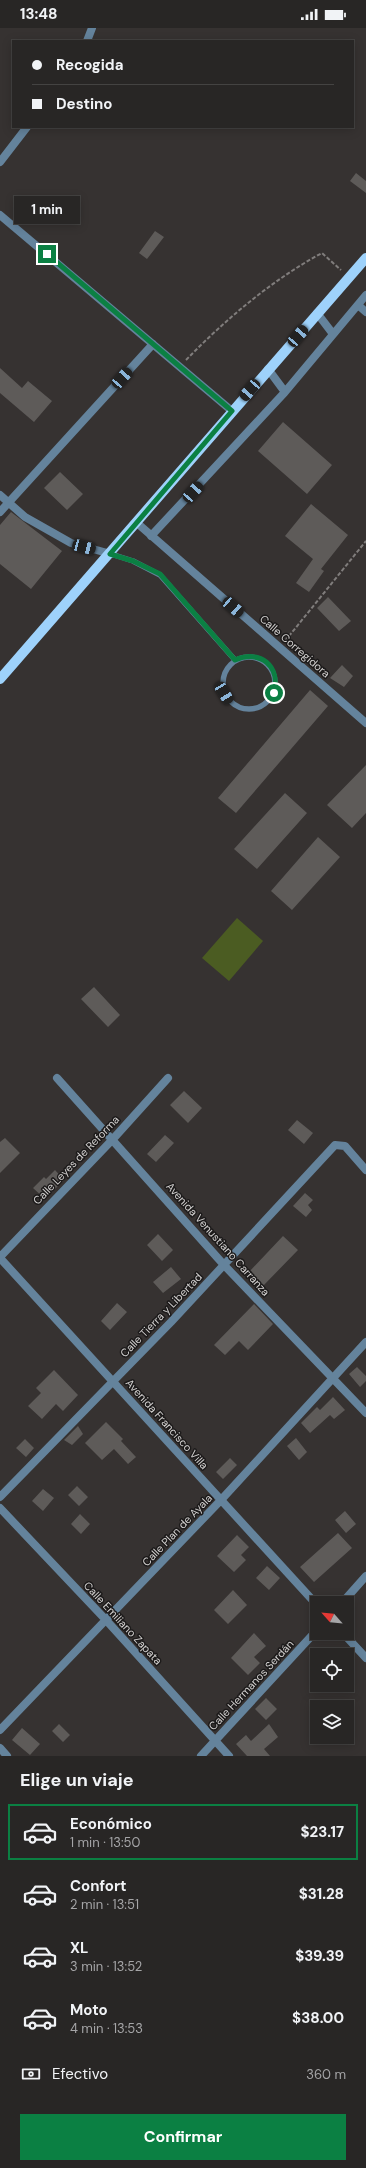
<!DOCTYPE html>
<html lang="es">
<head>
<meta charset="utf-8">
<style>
  :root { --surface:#282625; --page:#302e2d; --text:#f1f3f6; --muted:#a5a5a7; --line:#444342; --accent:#0b8043 }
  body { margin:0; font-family:"DM Sans",sans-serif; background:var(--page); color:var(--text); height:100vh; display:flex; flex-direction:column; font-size:15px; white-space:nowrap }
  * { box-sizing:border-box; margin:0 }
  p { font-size:13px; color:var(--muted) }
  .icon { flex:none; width:22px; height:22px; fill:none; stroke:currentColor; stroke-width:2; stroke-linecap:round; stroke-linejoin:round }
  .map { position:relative; height:1728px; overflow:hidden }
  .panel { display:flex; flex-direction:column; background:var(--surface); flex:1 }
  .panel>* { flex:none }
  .banner { position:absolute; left:12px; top:12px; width:342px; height:88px; border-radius:0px; box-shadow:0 2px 10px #0003,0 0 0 1px var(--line); display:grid; align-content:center; height:88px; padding:0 20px; background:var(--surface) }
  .needle { width:26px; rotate:297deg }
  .fabs { position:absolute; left:310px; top:1568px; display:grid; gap:8px }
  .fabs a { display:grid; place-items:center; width:44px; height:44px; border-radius:0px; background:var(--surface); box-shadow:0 2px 10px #0003,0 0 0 1px var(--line); font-size:20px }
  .end { position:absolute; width:18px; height:18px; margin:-9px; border:5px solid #0b8043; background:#fff; box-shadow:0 0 0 2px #fff }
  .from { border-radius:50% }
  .bubble { position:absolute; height:28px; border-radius:0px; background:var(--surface); box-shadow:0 2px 10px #0003,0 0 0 1px var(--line); font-size:13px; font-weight:700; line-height:28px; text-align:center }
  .car { position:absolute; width:12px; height:24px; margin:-12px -6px; border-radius:5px; box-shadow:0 0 3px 1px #0007; background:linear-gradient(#222 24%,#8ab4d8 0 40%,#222 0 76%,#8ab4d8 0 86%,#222 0) }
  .banner b { display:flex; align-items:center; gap:14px; height:38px; font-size:15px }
  .banner b+b { border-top:1px solid var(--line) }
  .banner i { width:10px; height:10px; background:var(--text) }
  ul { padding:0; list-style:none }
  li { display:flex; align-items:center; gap:12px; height:56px; margin:0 8px 6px; padding:0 12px; border:2px solid transparent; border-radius:0px }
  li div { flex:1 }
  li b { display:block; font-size:15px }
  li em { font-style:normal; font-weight:700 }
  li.selected { border-color:var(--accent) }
  li>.icon { width:36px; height:36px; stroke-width:1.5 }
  h2 { padding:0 20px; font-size:18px; line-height:48px }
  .pay { display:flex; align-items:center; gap:10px; height:44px; padding:0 20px; font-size:15px }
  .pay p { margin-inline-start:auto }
  .cta { display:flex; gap:8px; margin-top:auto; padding:8px 20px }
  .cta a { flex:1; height:46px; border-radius:0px; background:var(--accent); color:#fff; font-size:16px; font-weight:700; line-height:46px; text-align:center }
  .status { display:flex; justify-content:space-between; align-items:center; height:28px; padding:0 20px; background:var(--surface); direction:ltr }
  .status svg { height:11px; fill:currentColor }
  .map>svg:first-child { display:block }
</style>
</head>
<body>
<div class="status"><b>13:48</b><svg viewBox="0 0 49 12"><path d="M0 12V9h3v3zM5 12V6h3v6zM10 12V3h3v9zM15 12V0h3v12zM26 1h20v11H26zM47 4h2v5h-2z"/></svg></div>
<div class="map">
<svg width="366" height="1728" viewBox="0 0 366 1728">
  <rect width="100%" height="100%" fill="#363231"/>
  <path fill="#4b5c22" d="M237,890L263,913L229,953L202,930Z"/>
  <path fill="#5e5b59" d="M356,145L366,153V165L350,153Z
    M155,203L164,209L147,231L139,225Z
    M0,340L22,360L28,353L52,373L34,394L0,365Z
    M283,394L332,437L307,466L258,423Z
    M60,444L83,466L67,482L44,460Z
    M311,476L348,507L321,541L324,543L309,564L296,555L313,531L285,508Z
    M11,484L62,523L31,561L0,536V497Z
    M328,569L351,593L339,603L317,580Z
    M342,637L353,648L344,659L330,650Z
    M310,662L328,678L236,785L218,770Z
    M366,737V785L352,800L327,777Z
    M285,765L307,785L257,841L234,821Z
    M318,809L340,829L292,882L271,863Z
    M94,959L120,987L108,999L81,971Z
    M184,1063L202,1080L188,1095L170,1077Z
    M297,1092L313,1105L304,1116L288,1102Z
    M165,1107L174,1115L156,1134L147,1126Z
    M5,1110L20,1125L0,1145V1114Z
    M55,1142L64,1152L45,1171L33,1160L44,1149L46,1151Z
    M305,1165L313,1172L308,1177L312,1182L306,1189L293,1178Z
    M158,1206L173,1222L162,1233L147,1217Z
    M283,1208L298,1222L263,1258L249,1244Z
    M171,1239L181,1251L163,1265L153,1254Z
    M117,1275L127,1284L110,1302L101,1293Z
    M254,1276L273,1296L248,1322L239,1313L225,1327L214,1317Z
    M357,1339L366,1348V1353L360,1359L349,1346Z
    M54,1342L78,1367L63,1383L56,1376L42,1391L28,1378L41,1365L36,1360Z
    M333,1369L345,1382L334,1391L330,1387L310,1405L301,1395L317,1379L320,1382Z
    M106,1394L123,1411L121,1413L136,1429L128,1436L114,1421L102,1432L85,1415Z
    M78,1398L83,1406L72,1417L64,1412Z
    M296,1410L307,1424L299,1432L287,1418Z
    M25,1411L34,1420L26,1429L16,1420Z
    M230,1430L237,1437L223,1451L216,1444Z
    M77,1458L88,1469L79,1478L68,1467Z
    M43,1461L54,1470L43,1483L32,1473Z
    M345,1483L356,1496L346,1505L335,1492Z
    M80,1486L90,1496L81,1506L71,1496Z
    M338,1505L352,1520L314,1554L300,1539Z
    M237,1507L249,1519L241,1527L246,1532L234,1544L217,1528Z
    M267,1538L280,1550L269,1562L256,1550Z
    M233,1562L247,1577L228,1596L214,1582Z
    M254,1605L266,1618L254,1629L260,1635L248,1647L231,1630Z
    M266,1670L277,1681L266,1692L255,1681Z
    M59,1696L70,1707L63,1714L52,1703Z
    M269,1696L278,1709L264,1721L270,1728H247L236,1716L246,1707L251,1713Z
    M22,1700L40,1716L30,1727L12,1712Z"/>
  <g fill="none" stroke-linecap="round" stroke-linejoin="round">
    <path stroke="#807d7c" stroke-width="2" stroke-dasharray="4 2" stroke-linecap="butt" d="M186,332C226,291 272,252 322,225L341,242
      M285,613L366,513"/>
    <path stroke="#64839c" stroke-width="5.5" d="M111,526L133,533L160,547L235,632
      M223 655a26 26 0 1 1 52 0a26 26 0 1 1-52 0Z"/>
    <path stroke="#64839c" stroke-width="8" d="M87,13L92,0
      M0,134L27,99
      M0,187L232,383
      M358,277L366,284
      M317,285L333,306
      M285,364L366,267
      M0,467L25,489L71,515L111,526
      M0,484L153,316
      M137,495L366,695
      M151,508L285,364L268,341
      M57,1050L224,1237L366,1385
      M0,1229L113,1111L168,1050
      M0,1230L317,1577
      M0,1469L171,1294L335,1117L345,1118L366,1142
      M0,1480L106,1592L229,1728
      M342,1575L366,1548
      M343,1605L366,1630
      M0,1702L221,1472L366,1314
      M0,1720L7,1728
      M201,1728L317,1602"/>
    <path stroke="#9ed2fb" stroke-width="10" d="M0,651L366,230"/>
  </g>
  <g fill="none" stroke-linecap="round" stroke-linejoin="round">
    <path stroke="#0b8043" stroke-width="5" d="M47,226L232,383L110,526L133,533L160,546L235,632C260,621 281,638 274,665"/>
  </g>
  <g text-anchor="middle" stroke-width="3" stroke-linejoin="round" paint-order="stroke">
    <g font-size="11" fill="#d3d1d0" stroke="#1c1a1a">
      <text transform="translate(295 618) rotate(41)" y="4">Calle Corregidora</text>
      <text transform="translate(76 1132) rotate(-46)" y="4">Calle Leyes de Reforma</text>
      <text transform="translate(218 1211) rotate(48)" y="4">Avenida Venustiano Carranza</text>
      <text transform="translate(161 1287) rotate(-46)" y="4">Calle Tierra y Libertad</text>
      <text transform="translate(167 1396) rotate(48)" y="4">Avenida Francisco Villa</text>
      <text transform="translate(177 1502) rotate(-46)" y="4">Calle Plan de Ayala</text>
      <text transform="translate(123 1595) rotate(47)" y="4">Calle Emiliano Zapata</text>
      <text transform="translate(251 1657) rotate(-47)" y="4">Calle Hermanos Serdán</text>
    </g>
  </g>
</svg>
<div class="fabs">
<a><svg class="needle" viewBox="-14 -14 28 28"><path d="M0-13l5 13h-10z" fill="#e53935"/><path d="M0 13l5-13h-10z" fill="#a5a5a7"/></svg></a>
<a><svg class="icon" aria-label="locate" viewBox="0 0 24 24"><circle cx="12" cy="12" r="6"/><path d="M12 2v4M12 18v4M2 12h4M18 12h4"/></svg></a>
<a><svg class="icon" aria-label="layers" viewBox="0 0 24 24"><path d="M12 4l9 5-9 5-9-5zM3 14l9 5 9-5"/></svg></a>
</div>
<i class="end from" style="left:274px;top:665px"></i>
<i class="end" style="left:47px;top:226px"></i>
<div class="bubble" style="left:14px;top:168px;width:66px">1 min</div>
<i class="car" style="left:298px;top:308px;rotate:41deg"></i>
<i class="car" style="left:122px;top:350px;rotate:42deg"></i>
<i class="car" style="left:250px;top:362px;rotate:221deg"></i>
<i class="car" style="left:193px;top:464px;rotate:42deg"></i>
<i class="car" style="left:84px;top:519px;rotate:105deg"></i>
<i class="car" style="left:233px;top:579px;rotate:131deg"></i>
<i class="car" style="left:224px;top:665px;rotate:149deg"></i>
<div class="banner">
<b><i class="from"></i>Recogida</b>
<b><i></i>Destino</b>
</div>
</div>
<section class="panel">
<h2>Elige un viaje</h2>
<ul>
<li class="selected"><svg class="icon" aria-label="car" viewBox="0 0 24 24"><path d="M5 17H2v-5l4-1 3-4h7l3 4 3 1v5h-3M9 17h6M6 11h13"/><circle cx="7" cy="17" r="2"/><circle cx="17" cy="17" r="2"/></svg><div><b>Económico</b><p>1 min · 13:50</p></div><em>$23.17</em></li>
<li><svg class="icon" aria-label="car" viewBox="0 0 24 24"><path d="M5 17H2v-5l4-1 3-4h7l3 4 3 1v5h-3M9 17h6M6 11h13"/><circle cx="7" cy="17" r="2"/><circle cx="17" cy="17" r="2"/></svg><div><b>Confort</b><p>2 min · 13:51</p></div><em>$31.28</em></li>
<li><svg class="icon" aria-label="car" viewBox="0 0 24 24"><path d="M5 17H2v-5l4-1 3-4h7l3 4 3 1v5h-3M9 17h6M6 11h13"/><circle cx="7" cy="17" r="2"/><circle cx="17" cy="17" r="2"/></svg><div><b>XL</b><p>3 min · 13:52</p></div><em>$39.39</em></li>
<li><svg class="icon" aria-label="car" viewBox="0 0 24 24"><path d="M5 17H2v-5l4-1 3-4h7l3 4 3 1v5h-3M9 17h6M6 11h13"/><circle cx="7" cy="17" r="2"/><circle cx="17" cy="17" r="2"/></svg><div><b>Moto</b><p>4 min · 13:53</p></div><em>$38.00</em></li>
</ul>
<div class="pay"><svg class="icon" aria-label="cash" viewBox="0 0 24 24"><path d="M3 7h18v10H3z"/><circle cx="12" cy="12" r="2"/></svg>Efectivo<p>360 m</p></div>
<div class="cta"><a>Confirmar</a></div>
</section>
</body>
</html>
